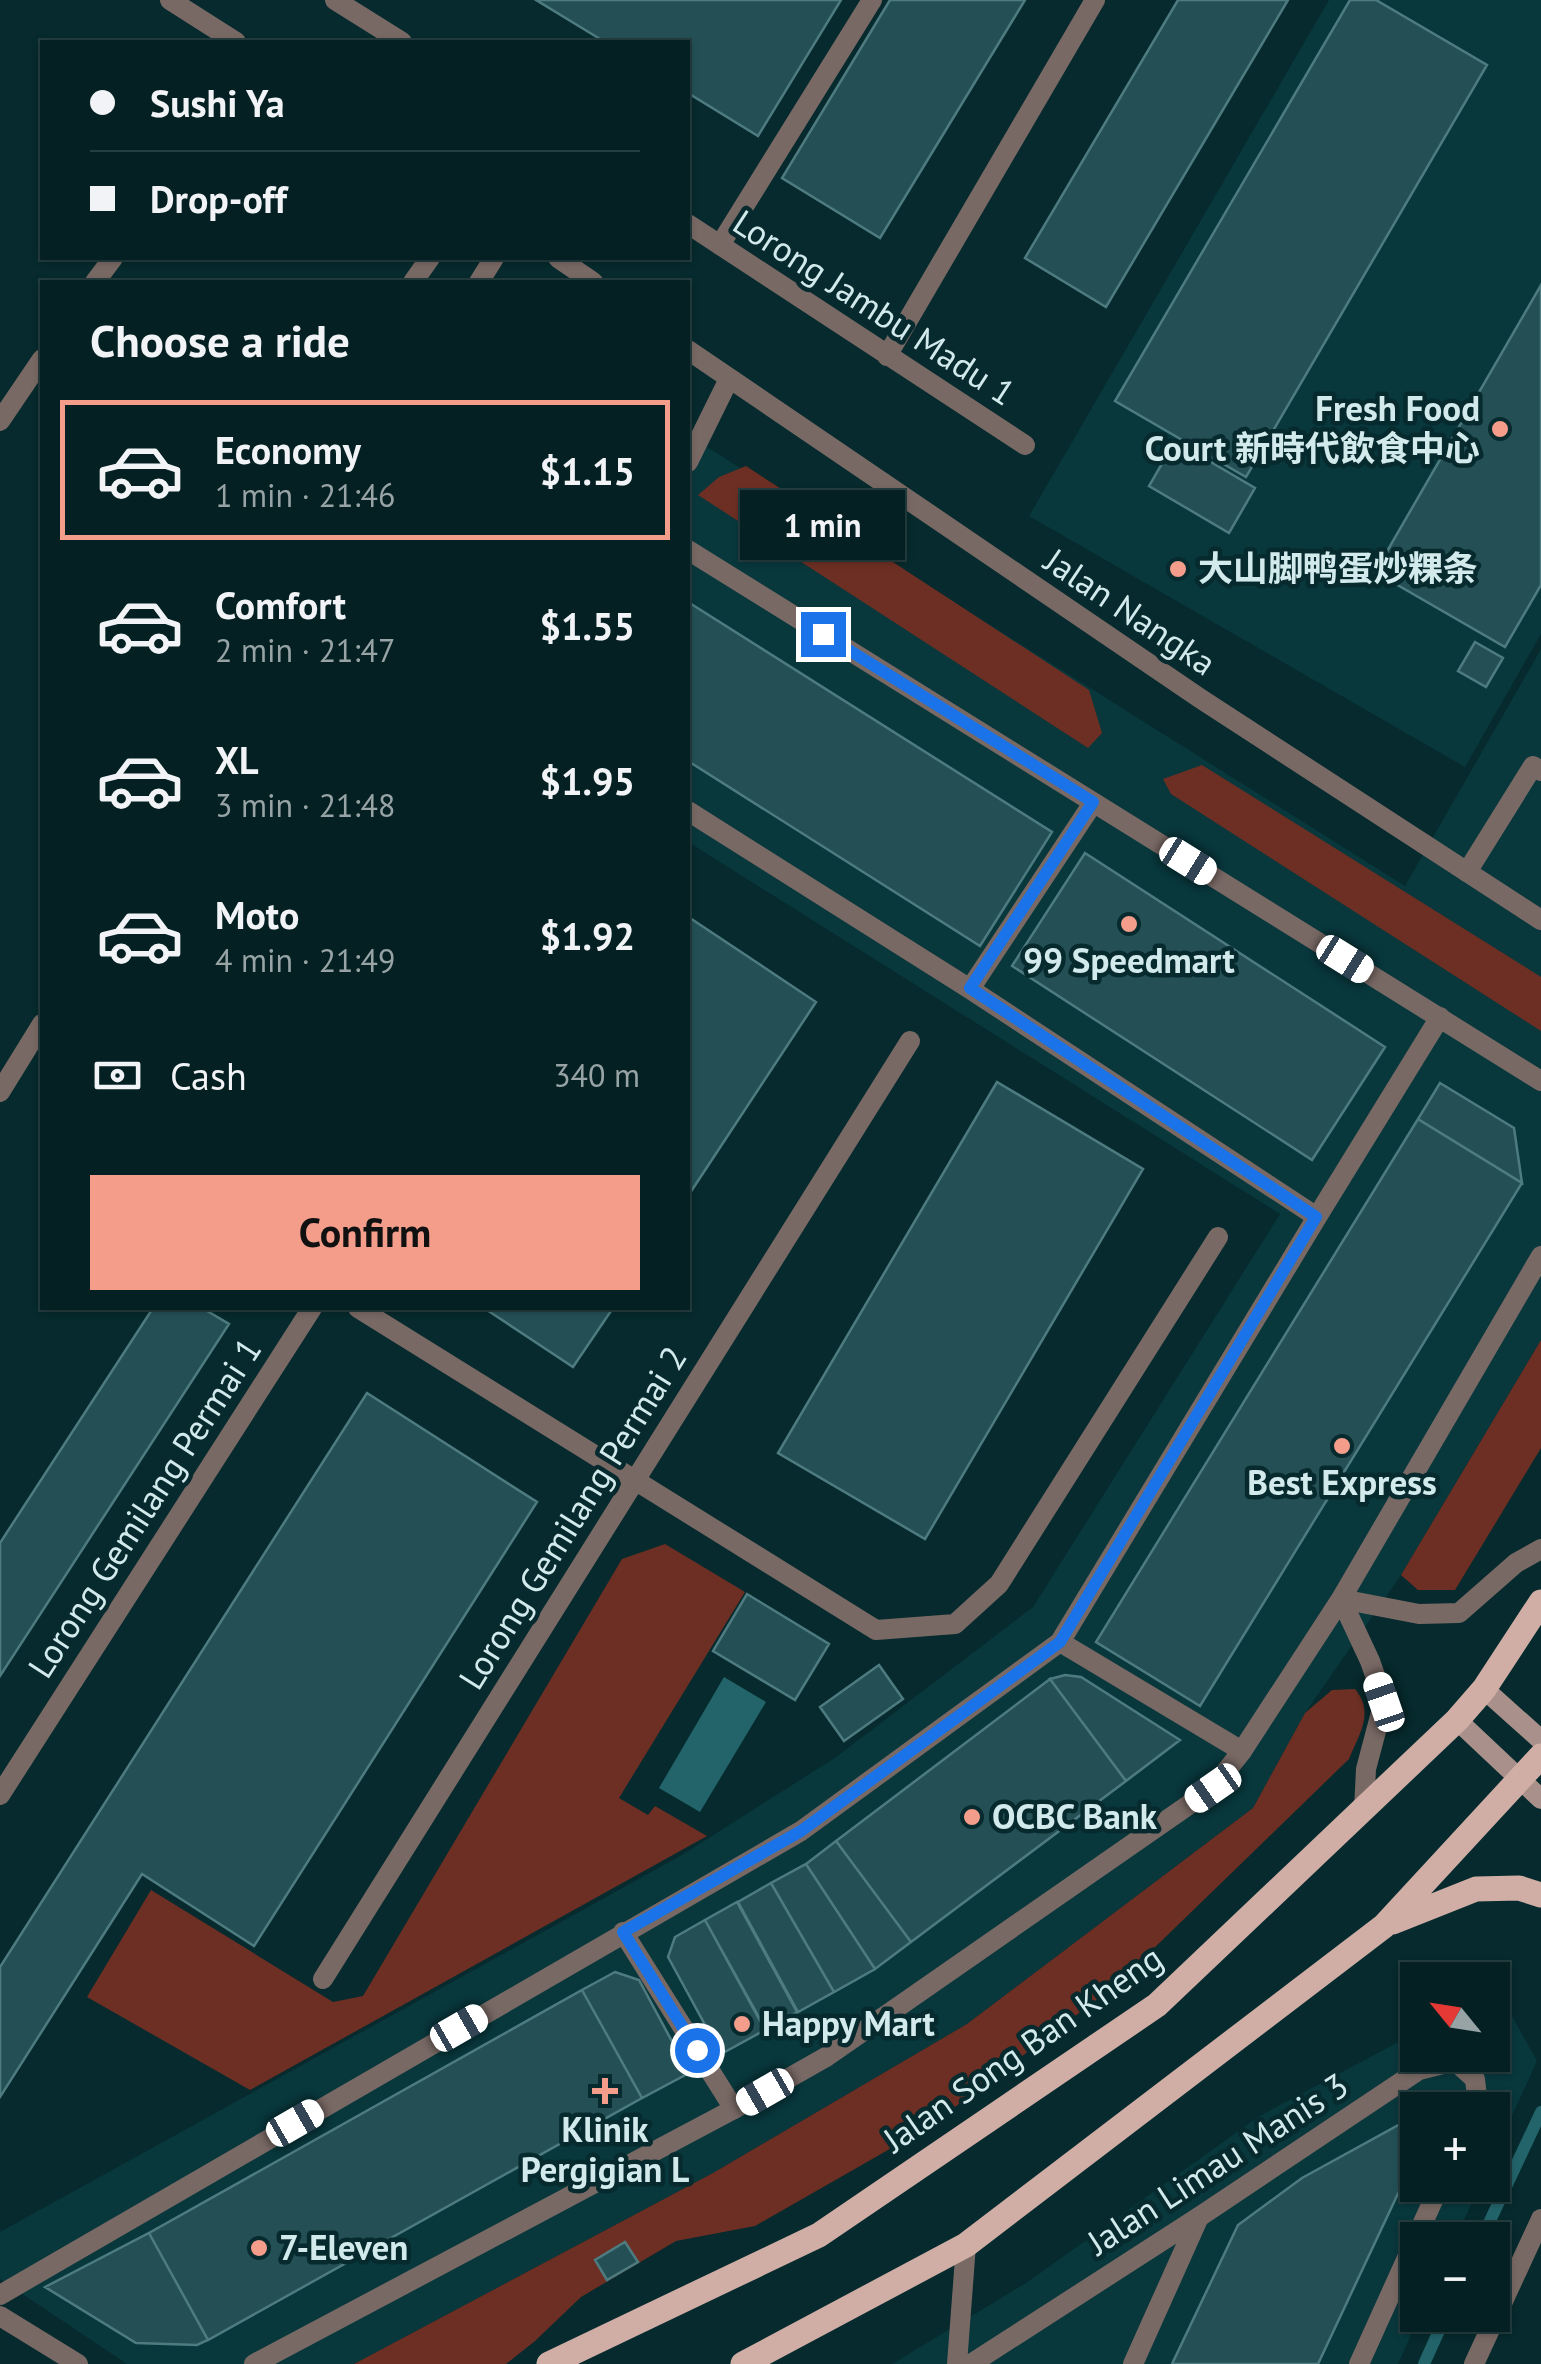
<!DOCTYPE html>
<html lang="en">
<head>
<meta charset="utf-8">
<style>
  :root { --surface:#042022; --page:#122d2f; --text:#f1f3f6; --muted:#97a3a5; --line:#253e40; --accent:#f49d8b }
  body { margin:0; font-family:"PT Sans","Noto Sans SC",sans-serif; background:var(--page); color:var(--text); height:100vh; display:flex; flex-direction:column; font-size:38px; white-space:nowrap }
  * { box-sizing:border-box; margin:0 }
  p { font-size:32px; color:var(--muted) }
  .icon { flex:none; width:55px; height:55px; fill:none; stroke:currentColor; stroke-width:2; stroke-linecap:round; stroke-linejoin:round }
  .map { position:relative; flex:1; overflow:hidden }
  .side { position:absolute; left:40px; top:280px; width:650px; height:1030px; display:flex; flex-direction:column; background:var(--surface); border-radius:0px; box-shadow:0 2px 8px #0004,0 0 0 2px var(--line) }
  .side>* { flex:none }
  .top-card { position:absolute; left:40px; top:40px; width:650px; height:220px; border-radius:0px; box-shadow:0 2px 8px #0004,0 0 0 2px var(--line); display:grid; align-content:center; height:220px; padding:0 50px; background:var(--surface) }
  .needle { width:65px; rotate:300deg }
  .tools { position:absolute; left:1400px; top:1962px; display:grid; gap:20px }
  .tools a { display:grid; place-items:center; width:110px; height:110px; border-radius:0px; background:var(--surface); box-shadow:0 2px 8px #0004,0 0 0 2px var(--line); font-size:50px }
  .end { position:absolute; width:45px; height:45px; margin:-22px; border:12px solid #1a73e8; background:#fff; box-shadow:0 0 0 5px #fff }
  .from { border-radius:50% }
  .bubble { position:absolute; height:70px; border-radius:0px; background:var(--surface); box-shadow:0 2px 8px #0004,0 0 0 2px var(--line); font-size:32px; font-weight:700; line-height:70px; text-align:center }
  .car { position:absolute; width:30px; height:60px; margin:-30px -15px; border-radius:12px; box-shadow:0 0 8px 2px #0007; background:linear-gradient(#fff 24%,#345 0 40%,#fff 0 76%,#345 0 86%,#fff 0) }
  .top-card b { display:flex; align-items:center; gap:35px; height:95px; font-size:38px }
  .top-card b+b { border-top:2px solid var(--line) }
  .top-card i { width:25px; height:25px; background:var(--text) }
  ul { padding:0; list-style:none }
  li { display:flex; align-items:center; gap:30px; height:140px; margin:0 20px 15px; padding:0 30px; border:5px solid transparent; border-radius:0px }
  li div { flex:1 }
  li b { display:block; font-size:38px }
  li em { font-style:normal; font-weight:700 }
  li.on { border-color:var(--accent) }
  li>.icon { width:90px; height:90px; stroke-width:1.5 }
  h2 { padding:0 50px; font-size:45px; line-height:120px }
  .pay { display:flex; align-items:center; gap:25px; height:110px; padding:0 50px; font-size:38px }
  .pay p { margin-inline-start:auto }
  .button { display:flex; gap:20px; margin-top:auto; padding:20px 50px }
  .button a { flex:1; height:115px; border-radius:0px; background:var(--accent); color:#111; font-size:40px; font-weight:700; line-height:115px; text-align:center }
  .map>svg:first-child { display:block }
</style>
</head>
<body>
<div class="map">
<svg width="1541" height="2364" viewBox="0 0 1541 2364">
  <rect width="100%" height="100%" fill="#062a2d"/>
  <path fill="#08373c" d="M1329,0H1541V634L1465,767L1029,516Z
    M688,435L1405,886L1541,649V1340L1401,1575L1305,1713L1253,1808L967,2024L713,2173L354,2364H127L0,2279V2232L682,1855L836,1757L1033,1607L1280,1214L688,842Z
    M1497,1989L1537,2061L1493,2158L1492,2110H1418V2185H1480L1455,2240H1418V2315H1420L1398,2364H892L1029,2281L1258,2117L1417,2032L1418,2055H1492L1493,1991Z"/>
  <path fill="#6d2f23" d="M746,466L1089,690L1102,733L1088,748L698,495L719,477Z
    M1202,765L1541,977V1031L1171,794L1163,779Z
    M1541,1340V1448L1455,1590H1418L1401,1575Z
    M665,1544L745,1592L619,1798L648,1815L655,1806L707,1836L250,2090L87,1997L151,1890L333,2002L363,1996L622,1559Z
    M1355,1689C1375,1713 1359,1734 1349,1759L1116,1985L930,2126L755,2226L676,2241L581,2297L535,2341L506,2364H354L713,2173L967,2024L1253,1808L1305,1713L1332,1690Z"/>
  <path fill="#22646a" d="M724,1677L766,1702L700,1812L659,1788Z"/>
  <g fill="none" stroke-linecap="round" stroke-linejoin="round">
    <path stroke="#22646a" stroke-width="12" d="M1481,2240L1541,2112
      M1424,2364L1446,2315"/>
  </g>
  <path fill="#245055" stroke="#4e7b80" stroke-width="2.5" d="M536,0H841L758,136L688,93V42H605Z
    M890,0H1025L880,238L782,178Z
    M1178,0H1288L1106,307L1025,258Z
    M1350,0H1376L1487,65L1246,477L1115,401Z
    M1541,285V585L1505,647L1375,572Z
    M1175,441L1255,488L1229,533L1149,486Z
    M688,602L1052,832L980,946L688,761Z
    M1475,642L1503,658L1486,687L1458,671Z
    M1085,853L1385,1047L1312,1160L1012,966Z
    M690,918L816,1002L688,1196V922Z
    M997,1082L1143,1169L925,1539L778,1453Z
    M1440,1083L1514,1128L1522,1183L1418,1119Z
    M1418,1119L1522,1183L1200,1706L1096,1642Z
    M153,1308H202L229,1324L0,1676V1543Z
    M484,1308H613L573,1367Z
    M367,1393L537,1502L254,1946L142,1874L0,2097V1967Z
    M747,1594L829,1644L795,1700L713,1651Z
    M879,1665L903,1699L844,1741L820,1707Z
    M1065,1675L1081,1677L1180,1740L1126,1781L1050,1679Z
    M1050,1679L1126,1781L911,1942L836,1841Z
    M836,1841L911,1942L875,1969L806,1864Z
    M806,1864L875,1969L834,1992L771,1883Z
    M771,1883L834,1992L798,2012L738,1902Z
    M737,1902L797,2012L766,2030L705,1920Z
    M705,1920L765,2030L721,2054L668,1957L675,1937Z
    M615,1972L639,1980L689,2073L642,2098L582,1990Z
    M582,1990L642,2098L208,2340L149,2233Z
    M1404,2122L1418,2129V2151L1318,2364H1172L1238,2225L1302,2178Z
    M149,2233L208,2340L197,2345L136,2343L45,2287Z
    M625,2242L638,2262L607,2280L595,2260Z"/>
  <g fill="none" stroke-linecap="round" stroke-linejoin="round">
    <path stroke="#796965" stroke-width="20" d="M720,245L872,0
      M413,282L430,258
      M688,811L970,989L1317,1217
      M970,989L1093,803
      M1060,1642L1242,1751
      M623,1932L734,2109
      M0,2295L801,1831L1060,1642L1317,1217L1440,1017
      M1133,2364L1199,2217"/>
    <path stroke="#796965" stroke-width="20" d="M335,0L402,42
      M688,224L1025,445
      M95,282L113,258
      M479,282L494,258
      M887,356L1095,0
      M0,421L42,359
      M688,462L729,379
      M688,550L1541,1081
      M1467,872L1533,766L1541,771
      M0,1092L42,1024
      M358,1308L876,1630L955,1624L999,1584L1218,1237
      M1341,1599L1419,1614L1459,1613L1516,1563L1541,1549
      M1341,1599L1370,1661L1384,1701L1366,1769L1364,1810
      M0,1795L312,1308
      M323,1979L910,1041
      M0,2316L78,2364
      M254,2364L734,2109L826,2057L1213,1788L1242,1751L1341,1599L1541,1256
      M957,2364L966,2245
      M971,2364L1199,2217L1419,2070L1455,2061L1475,2079L1477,2097L1472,2110
      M1359,2364L1440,2185
      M1474,2364L1541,2219"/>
    <path stroke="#796965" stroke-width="20" d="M170,0L236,42
      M558,258L593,282
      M688,350L1201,699L1541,920"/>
    <path stroke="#aa908a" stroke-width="20" d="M1484,1689L1541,1740
      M1457,1720L1541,1799"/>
    <path stroke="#d0aea6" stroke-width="25" d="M1393,1922L1476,1889L1519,1888L1541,1895
      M549,2364L819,2235L1157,2005L1457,1720L1484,1689L1541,1602
      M743,2364L966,2245L1384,1926L1541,1756"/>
  </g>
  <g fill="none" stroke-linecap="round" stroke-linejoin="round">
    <path stroke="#1a73e8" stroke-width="12" d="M697,2050L623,1932L801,1831L1060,1642L1316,1217L970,988L1093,802L823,634"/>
  </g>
  <g fill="#f49d8b" stroke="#062a2d" stroke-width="4">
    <circle cx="1500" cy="429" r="10"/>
    <circle cx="1178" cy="569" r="10"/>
    <circle cx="1129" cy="924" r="10"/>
    <circle cx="1342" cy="1446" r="10"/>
    <circle cx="972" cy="1817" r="10"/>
    <circle cx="742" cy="2024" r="10"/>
    <path d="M600 2076h10v10h10v10h-10v10h-10v-10h-10v-10h10z"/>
    <circle cx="259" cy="2248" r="10"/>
  </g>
  <g text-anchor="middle" stroke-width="9" stroke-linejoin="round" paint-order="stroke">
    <g font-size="35" fill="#d3eaec" stroke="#062a2d">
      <text transform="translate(874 308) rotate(33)" y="12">Lorong Jambu Madu 1</text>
      <text transform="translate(1130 612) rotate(34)" y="12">Jalan Nangka</text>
      <text transform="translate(145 1508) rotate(-57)" y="12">Lorong Gemilang Permai 1</text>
      <text transform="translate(573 1518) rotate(-58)" y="12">Lorong Gemilang Permai 2</text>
      <text transform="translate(1023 2049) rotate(-35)" y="12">Jalan Song Ban Kheng</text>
      <text transform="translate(1218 2164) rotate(-33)" y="12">Jalan Limau Manis 3</text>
    </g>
    <g font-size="35" font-weight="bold" fill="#d3eaec" stroke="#062a2d" text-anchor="start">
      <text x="1480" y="421" text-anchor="end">Fresh Food<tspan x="1480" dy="40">Court 新時代飲食中心</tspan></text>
      <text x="1198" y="581">大山脚鸭蛋炒粿条</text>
      <text x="1129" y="973" text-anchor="middle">99 Speedmart</text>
      <text x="1342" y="1495" text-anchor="middle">Best Express</text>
      <text x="992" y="1829">OCBC Bank</text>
      <text x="762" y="2036">Happy Mart</text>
      <text x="605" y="2142" text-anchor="middle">Klinik<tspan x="605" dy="40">Pergigian L</tspan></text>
      <text x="279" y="2260">7-Eleven</text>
    </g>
  </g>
</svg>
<div class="tools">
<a><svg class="needle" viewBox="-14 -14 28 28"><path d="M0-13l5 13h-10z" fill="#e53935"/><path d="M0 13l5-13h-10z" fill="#97a3a5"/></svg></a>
<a>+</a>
<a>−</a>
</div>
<i class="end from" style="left:697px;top:2050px"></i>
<i class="end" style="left:823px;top:634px"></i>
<div class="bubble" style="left:740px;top:490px;width:165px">1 min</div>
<i class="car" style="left:1188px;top:861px;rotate:122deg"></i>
<i class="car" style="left:1345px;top:959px;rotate:122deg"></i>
<i class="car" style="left:1384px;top:1702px;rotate:341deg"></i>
<i class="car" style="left:1213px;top:1788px;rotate:235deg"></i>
<i class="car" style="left:459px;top:2028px;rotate:60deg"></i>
<i class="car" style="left:765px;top:2092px;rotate:240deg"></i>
<i class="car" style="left:295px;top:2123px;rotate:60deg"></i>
<div class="top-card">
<b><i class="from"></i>Sushi Ya</b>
<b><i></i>Drop-off</b>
</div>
<section class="side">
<h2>Choose a ride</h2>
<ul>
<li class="on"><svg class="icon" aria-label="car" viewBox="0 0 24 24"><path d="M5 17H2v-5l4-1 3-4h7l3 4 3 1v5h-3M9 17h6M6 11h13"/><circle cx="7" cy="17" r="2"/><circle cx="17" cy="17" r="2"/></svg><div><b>Economy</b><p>1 min · 21:46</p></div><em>$1.15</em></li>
<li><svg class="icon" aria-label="car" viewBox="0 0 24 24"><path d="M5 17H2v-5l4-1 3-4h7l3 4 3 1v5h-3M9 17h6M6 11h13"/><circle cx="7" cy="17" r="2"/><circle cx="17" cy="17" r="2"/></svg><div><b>Comfort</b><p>2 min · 21:47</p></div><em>$1.55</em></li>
<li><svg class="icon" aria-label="car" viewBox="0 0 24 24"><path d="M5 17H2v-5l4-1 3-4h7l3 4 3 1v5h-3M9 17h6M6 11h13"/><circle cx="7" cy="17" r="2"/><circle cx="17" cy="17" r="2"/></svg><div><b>XL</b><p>3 min · 21:48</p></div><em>$1.95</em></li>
<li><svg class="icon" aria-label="car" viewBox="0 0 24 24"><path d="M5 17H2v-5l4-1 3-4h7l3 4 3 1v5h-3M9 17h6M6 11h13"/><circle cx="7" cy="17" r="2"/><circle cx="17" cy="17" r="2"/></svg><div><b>Moto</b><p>4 min · 21:49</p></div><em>$1.92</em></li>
</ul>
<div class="pay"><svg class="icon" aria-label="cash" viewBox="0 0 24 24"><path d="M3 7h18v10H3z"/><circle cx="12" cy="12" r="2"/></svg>Cash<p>340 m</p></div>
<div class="button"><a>Confirm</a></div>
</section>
</div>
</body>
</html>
